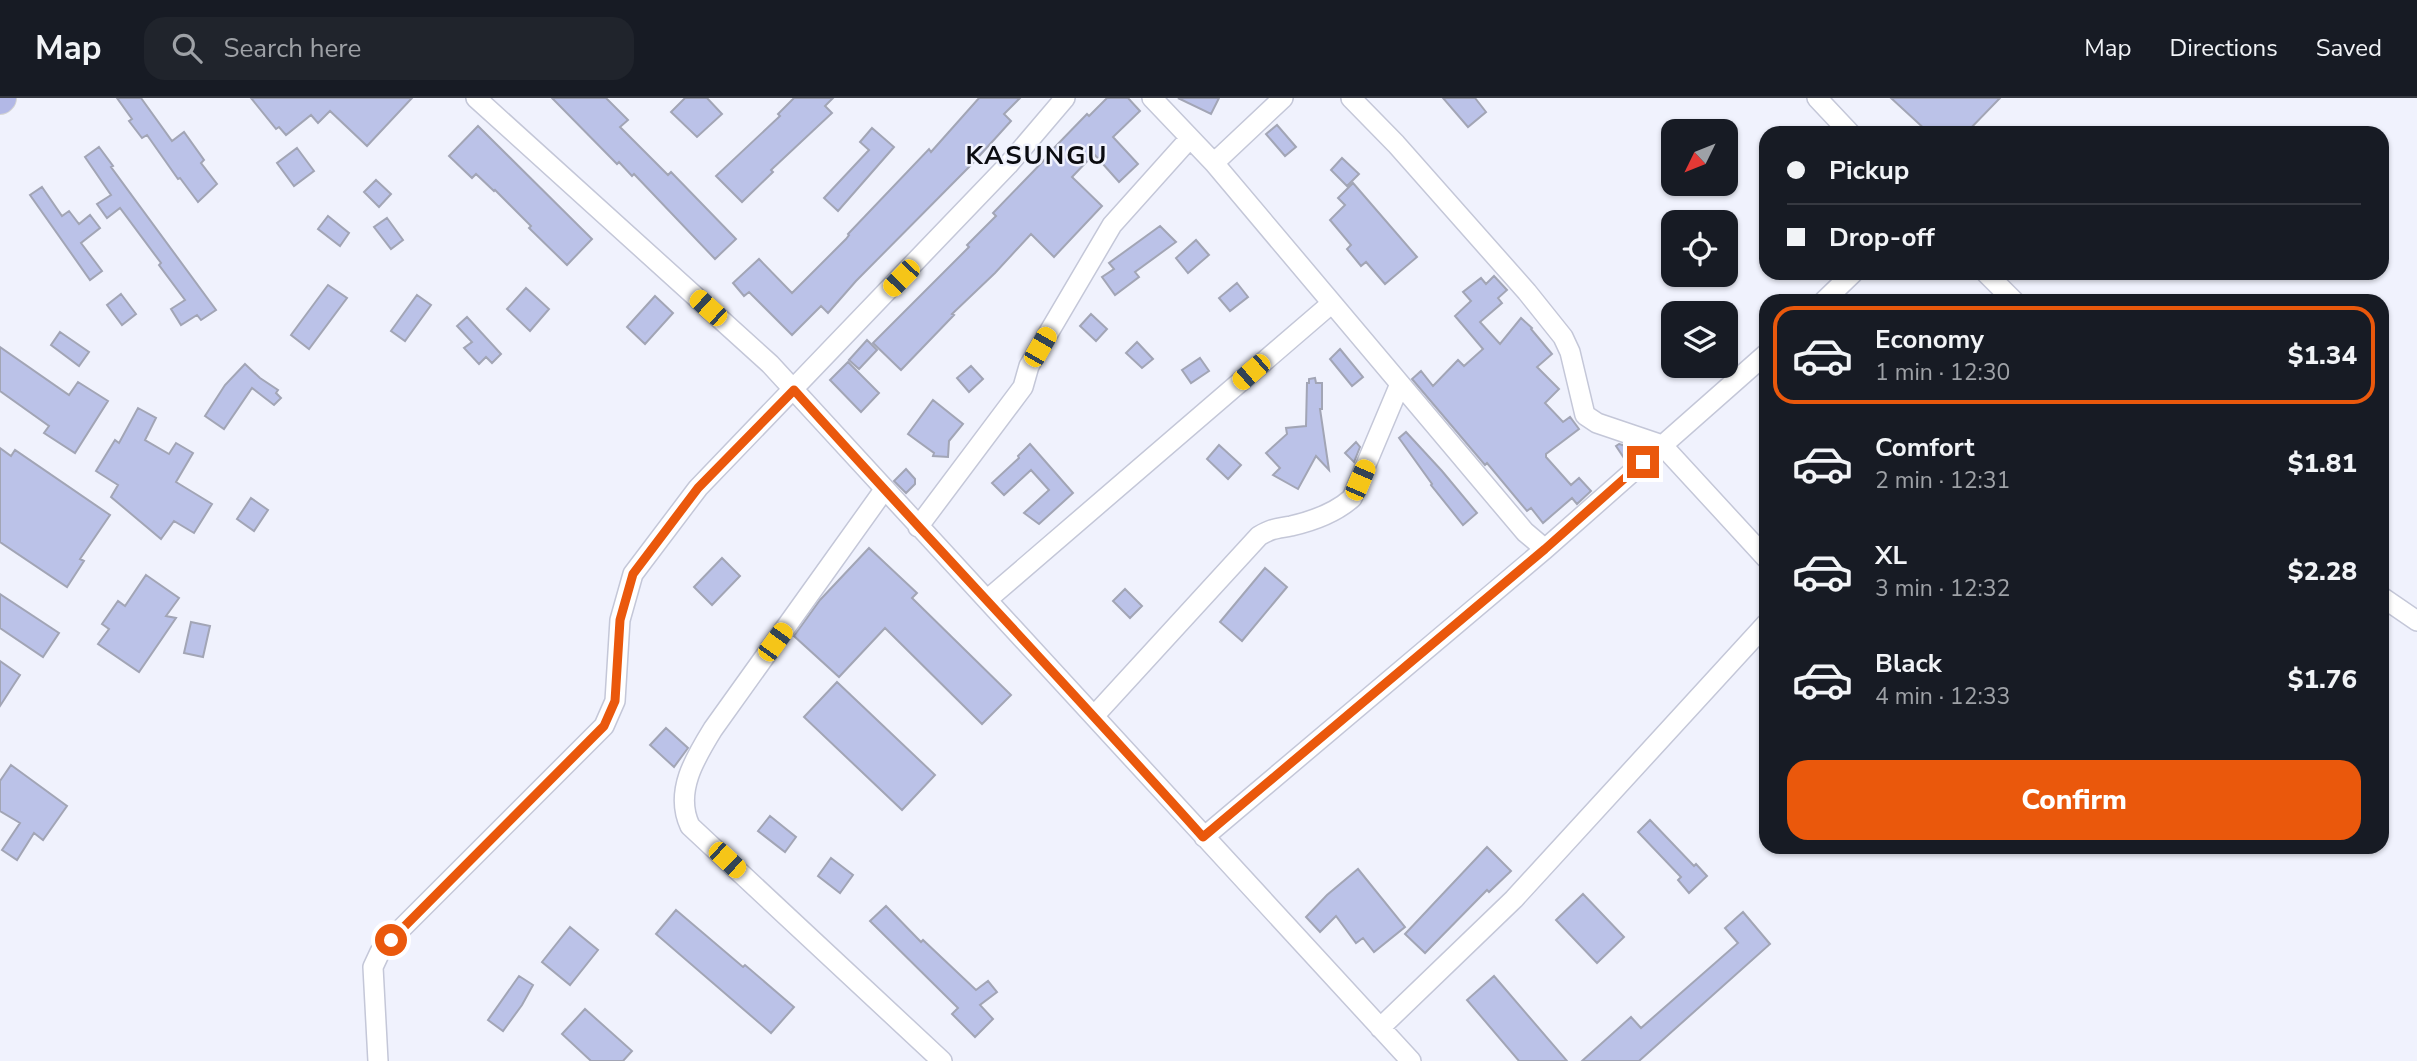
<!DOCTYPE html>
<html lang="en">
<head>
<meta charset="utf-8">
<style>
  :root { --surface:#171b24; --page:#20242c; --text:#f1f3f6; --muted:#9ea1a6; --line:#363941; --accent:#ea580c }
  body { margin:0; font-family:"Nunito Sans",sans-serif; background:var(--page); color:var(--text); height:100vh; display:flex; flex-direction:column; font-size:26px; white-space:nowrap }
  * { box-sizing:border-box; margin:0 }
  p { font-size:23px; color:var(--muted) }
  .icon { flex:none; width:38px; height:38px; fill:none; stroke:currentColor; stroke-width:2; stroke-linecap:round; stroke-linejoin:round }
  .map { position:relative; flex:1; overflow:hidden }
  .drawer { position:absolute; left:1759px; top:196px; width:630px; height:560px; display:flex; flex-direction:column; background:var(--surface); border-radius:21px; box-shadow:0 2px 5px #0004 }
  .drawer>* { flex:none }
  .hud { position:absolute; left:1759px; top:28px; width:630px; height:154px; border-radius:21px; box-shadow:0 2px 5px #0004; display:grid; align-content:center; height:154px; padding:0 28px; background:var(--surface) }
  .needle { width:46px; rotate:227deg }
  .controls { position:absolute; left:1661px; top:21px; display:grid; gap:14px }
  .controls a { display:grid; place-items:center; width:77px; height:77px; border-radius:14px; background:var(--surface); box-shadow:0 2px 5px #0004; font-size:35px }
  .end { position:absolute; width:32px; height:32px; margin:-16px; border:9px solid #ea580c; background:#fff; box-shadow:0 0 0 4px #fff }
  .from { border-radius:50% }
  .car { position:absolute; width:21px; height:42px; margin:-21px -10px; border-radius:9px; box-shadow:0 0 5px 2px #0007; background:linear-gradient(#f5c518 24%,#345 0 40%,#f5c518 0 76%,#345 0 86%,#f5c518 0) }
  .hud b { display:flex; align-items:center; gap:24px; height:66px; font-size:26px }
  .hud b+b { border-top:2px solid var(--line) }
  .hud i { width:18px; height:18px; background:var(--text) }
  ul { padding:12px 0 0; list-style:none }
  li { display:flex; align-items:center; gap:21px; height:98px; margin:0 14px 10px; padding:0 14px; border:4px solid transparent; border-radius:21px }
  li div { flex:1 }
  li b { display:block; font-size:26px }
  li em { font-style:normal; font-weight:800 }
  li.current { border-color:var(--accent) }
  li>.icon { width:63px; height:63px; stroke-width:1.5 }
  .action { display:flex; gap:14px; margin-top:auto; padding:14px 28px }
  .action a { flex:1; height:80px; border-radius:21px; background:var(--accent); color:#fff; font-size:28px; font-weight:800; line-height:80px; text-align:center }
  header { display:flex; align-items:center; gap:42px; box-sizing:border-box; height:98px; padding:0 35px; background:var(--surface); border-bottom:2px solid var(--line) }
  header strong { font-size:33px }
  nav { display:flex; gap:38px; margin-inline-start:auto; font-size:24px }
  .search { width:490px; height:63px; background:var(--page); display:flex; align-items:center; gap:18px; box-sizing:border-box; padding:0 24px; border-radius:21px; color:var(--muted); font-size:26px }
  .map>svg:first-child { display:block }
</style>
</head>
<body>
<header>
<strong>Map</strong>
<div class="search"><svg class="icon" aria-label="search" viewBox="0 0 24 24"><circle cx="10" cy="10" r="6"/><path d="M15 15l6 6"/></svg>Search here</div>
<nav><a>Map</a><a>Directions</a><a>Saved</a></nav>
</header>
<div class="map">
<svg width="2417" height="963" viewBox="0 0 2417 963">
  <rect width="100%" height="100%" fill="#f0f2fd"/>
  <path fill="#bbc2e8" stroke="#a2a5b5" stroke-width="2" d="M117,0H141L172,43L184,34L204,62L201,65L217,86L198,104L180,80L178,81L147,37L142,40L129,23L132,21Z
    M251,0H412L367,48L330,13L318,25L311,17L286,37L279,29L276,31Z
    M552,0H606L628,22L620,29L668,77L671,74L736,141L715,161L634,76L632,78L619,64L617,66Z
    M685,0H707L722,16L697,39L671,14Z
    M794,0H833L825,8L832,15L771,72L773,74L742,104L716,78L780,18L778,16Z
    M979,0H1020L1004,16L1011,23L972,66L856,183L828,215L821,208L792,237L749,194L744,198L733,185L759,161L792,195L846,141L849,137L848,136L929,51L931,54Z
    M1107,0H1128L1140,13L1113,39L1138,66L1119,84L1094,56L1072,79L1102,108L1054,159L1031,136L995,175L952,216L954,217L901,272L873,245L969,149L967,147L996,118L993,115L1054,52L1053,51L1087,16L1089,18Z
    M1178,0H1219L1211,16Z
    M1443,0H1475L1486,14L1468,29Z
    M1891,0H2000L1966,35H1929Z
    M1277,27L1296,49L1285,58L1266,36Z
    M478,28L592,141L567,167L529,130L531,128L495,92L494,93L476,76L472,80L449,58Z
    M872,30L894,49L838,113L824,100L869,52L860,44Z
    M99,49L113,68L111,69L216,212L201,222L197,217L181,227L171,211L185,202L159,167L161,165L120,110L107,120L97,106L111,97L85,59Z
    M297,50L314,73L294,88L277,65Z
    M1342,60L1359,76L1347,88L1331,72Z
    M376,82L391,96L379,109L364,94Z
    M1353,85L1417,159L1385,186L1366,164L1361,168L1347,151L1351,147L1330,122L1345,107L1338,100Z
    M42,89L62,118L69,113L79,126L90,117L100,130L81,145L102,173L90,182L30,97Z
    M328,118L349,135L340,148L318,131Z
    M387,120L403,142L391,151L374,129Z
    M1160,128L1176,144L1135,174L1139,179L1115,197L1102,179L1114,171L1109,165Z
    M1196,142L1209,157L1188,175L1176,160Z
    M1494,178L1507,192L1498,200L1502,205L1480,224L1500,246L1521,220L1532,230L1531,231L1552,256L1537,269L1559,291L1545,305L1563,324L1570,319L1579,331L1546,356V359L1571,387L1579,380L1591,393L1577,406L1572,400L1543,425L1531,410L1527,413L1487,365L1485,367L1412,281L1421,273L1433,288L1458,262L1464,268L1483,251L1455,218L1471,203L1463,194L1481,180L1486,186Z
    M1237,185L1248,199L1230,213L1219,200Z
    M328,187L347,200L309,251L291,237Z
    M526,190L549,211L530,233L507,211Z
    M121,196L136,216L122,227L107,207Z
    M417,197L431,207L405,243L391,233Z
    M655,198L673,215L645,246L627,229Z
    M1091,216L1107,231L1096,243L1080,228Z
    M467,219L501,256L492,265L486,259L479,266L464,250L472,244L457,228Z
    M60,234L89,254L79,268L51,247Z
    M867,242L877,252L859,271L849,262Z
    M1137,244L1153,261L1142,270L1126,255Z
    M0,249L69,297L78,284L108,303L75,355L44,335L49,328L0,293Z
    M1340,251L1363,279L1352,288L1330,261Z
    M1200,260L1209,273L1191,285L1182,272Z
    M848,264L879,295L861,314L830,282Z
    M245,266L260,280L278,292L276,295L281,300L274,307L252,290L224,331L205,318L225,287Z
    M971,268L983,281L969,294L957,280Z
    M1315,280L1316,285H1322V311H1320L1329,372L1316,358L1298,391L1273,377L1280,370L1266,355L1287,336L1286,330L1306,328L1307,285H1309V281Z
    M933,302L963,326L949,343L948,359L933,358L934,355L908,336Z
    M138,310L156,320L145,342L169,356L176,345L193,355L176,384L212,406L194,435L174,423L161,441L111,399L118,387L96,373L115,342L119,345Z
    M1406,334L1442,373L1477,415L1463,427L1431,387L1432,386L1399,340Z
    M1356,344L1360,349L1354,364L1345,355Z
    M1030,346L1073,395L1039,426L1024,415L1049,392L1031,372L1004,397L992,385L1019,360L1018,358Z
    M1619,346L1636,351L1624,360L1616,348Z
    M1219,347L1241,367L1228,381L1207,361Z
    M0,350L11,358L15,352L110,417L80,461L84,463L67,489L0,444Z
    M906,371L915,381V386L906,395L894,383Z
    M251,400L268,412L254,433L237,421Z
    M869,450L917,495L912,500L1011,597L982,626L885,530L839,579L794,538L820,502Z
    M722,460L740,478L712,507L694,489Z
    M1265,470L1287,489L1242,543L1220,524Z
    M146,477L179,500L166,518L176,520L139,574L98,546L109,531L102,526L118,503L125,508Z
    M1125,491L1142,508L1130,520L1113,503Z
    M0,496L59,535L43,559L0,530Z
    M191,524L210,528L203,559L184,555Z
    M0,563L20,577L0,608Z
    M837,584L935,677L902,712L804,619Z
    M666,630L688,650L674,669L650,647Z
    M11,667L67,708L43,742L34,735L17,762L2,752L20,725L0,713V683Z
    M770,718L796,739L785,754L758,733Z
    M1650,722L1694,768L1696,766L1707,778L1689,795L1678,782L1681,779L1638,734Z
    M1487,749L1511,773L1489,794L1487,792L1425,855L1405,836Z
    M831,760L853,777L840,795L818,778Z
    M1358,771L1405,829L1374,854L1363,840L1356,845L1336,818L1320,834L1306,819L1327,797Z
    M1583,796L1624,839L1597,865L1556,822Z
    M886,808L921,844L923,842L976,892L988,883L997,894L980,907L993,921L975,939L952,916L958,910L870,823Z
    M676,812L743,869L745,867L794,909L771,935L656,836Z
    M1743,814L1770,846L1639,963H1582L1631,919L1641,930L1738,845L1725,830Z
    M570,829L598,852L570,887L542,864Z
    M519,878L533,887L522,907L503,933L488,922Z
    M1494,878L1567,963H1519L1467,902Z
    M585,911L632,953L623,963H591L562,936Z"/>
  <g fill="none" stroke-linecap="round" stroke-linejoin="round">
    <g stroke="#c4c7d8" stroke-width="22">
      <path id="minor" d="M476,0L770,266L1411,963
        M1152,0L1214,65L1525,434L1545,451
        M1351,0L1396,46L1527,194L1563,239L1570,254L1585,317L1597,325L1662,347L1766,460
        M1817,0L1850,35
        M1214,65L1283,0
        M1986,175L2014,203
        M1824,203L1853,175
        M884,392L713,631C695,660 674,694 690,728L942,963
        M918,429L1023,289L1029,268L1112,127L1190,40
        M2382,499L2417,523
        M988,501L1332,205
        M1094,618L1259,438C1273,430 1275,431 1291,428C1313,423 1335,415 1352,400L1400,286
        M1204,739L1545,451L1766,256
        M1380,930L1514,801L1766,526
        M378,963L373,869L380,854L402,830L604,628L615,603L620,522L633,476L698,390L1008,67L1065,0"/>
    </g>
    <g stroke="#d3d3d4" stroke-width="32">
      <path id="primary" d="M0,1L1,0"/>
    </g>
    <use href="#minor" stroke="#fff" stroke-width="19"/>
    <use href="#primary" stroke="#b2b8e6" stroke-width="30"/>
  </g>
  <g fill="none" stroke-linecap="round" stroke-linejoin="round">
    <path stroke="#ea580c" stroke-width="9" d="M391,842L604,628L615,603L620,522L633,476L698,390L794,292C929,442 1069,589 1203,739L1545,451L1643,364"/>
  </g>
  <g text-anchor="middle" stroke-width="5" stroke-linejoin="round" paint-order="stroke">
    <g font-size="26" font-weight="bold" letter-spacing="2" fill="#0b0c11" stroke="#f0f2fd">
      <text x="1037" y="66">KASUNGU</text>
    </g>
  </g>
</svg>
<div class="controls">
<a><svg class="needle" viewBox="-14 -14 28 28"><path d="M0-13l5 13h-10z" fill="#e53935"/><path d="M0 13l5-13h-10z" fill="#9ea1a6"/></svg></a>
<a><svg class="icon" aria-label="locate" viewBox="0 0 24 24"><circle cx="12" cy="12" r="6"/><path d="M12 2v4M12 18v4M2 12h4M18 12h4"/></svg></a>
<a><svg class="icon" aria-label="layers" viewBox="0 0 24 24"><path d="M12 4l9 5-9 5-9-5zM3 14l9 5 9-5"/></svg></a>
</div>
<i class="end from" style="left:391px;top:842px"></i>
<i class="end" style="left:1643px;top:364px"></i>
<i class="car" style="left:901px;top:180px;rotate:224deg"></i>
<i class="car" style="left:708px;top:210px;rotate:312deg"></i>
<i class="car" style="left:1040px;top:249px;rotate:30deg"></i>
<i class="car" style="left:1251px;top:274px;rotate:229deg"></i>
<i class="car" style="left:1360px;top:382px;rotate:23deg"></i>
<i class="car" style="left:775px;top:544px;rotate:36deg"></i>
<i class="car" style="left:727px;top:762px;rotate:133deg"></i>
<div class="hud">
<b><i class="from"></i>Pickup</b>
<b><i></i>Drop-off</b>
</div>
<section class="drawer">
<ul>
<li class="current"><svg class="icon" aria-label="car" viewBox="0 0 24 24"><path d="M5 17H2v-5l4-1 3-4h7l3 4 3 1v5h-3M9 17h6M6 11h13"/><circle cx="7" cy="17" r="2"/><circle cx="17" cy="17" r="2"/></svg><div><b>Economy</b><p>1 min · 12:30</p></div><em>$1.34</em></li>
<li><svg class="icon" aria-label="car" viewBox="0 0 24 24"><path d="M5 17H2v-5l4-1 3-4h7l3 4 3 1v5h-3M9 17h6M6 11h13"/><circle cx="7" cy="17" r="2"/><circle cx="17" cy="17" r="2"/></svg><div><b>Comfort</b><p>2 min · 12:31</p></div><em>$1.81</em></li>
<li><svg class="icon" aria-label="car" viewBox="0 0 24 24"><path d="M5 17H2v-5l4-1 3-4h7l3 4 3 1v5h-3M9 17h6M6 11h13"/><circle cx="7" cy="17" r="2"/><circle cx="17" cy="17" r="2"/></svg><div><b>XL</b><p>3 min · 12:32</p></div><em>$2.28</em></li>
<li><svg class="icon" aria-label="car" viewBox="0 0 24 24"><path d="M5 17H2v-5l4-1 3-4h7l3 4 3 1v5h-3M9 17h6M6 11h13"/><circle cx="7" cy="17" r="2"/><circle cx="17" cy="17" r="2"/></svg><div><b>Black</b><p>4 min · 12:33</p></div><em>$1.76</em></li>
</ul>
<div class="action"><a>Confirm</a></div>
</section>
</div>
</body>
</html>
